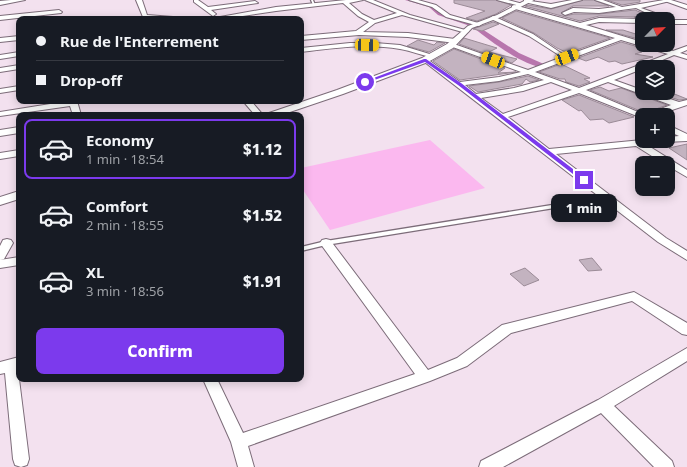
<!DOCTYPE html>
<html lang="en">
<head>
<meta charset="utf-8">
<style>
  :root { --surface:#171b24; --page:#242831; --text:#f1f3f6; --muted:#9ea1a6; --line:#363941; --accent:#7c3aed }
  body { margin:0; font-family:"Noto Sans",sans-serif; background:var(--page); color:var(--text); height:100vh; display:flex; flex-direction:column; font-size:15px; white-space:nowrap }
  * { box-sizing:border-box; margin:0 }
  p { font-size:13px; color:var(--muted) }
  .icon { flex:none; width:22px; height:22px; fill:none; stroke:currentColor; stroke-width:2; stroke-linecap:round; stroke-linejoin:round }
  .map { position:relative; flex:1; overflow:hidden }
  .side { position:absolute; left:16px; top:112px; width:288px; height:270px; display:flex; flex-direction:column; background:var(--surface); border-radius:8px; box-shadow:0 2px 10px #0003 }
  .side>* { flex:none }
  .hud { position:absolute; left:16px; top:16px; width:288px; height:88px; border-radius:8px; box-shadow:0 2px 10px #0003; display:grid; align-content:center; height:88px; padding:0 20px; background:var(--surface) }
  .needle { width:26px; rotate:66deg }
  .tools { position:absolute; left:635px; top:12px; display:grid; gap:8px }
  .tools a { display:grid; place-items:center; width:40px; height:40px; border-radius:8px; background:var(--surface); box-shadow:0 2px 10px #0003; font-size:20px }
  .end { position:absolute; width:18px; height:18px; margin:-9px; border:5px solid #7c3aed; background:#fff; box-shadow:0 0 0 2px #fff }
  .from { border-radius:50% }
  .bubble { position:absolute; height:28px; border-radius:8px; background:var(--surface); box-shadow:0 2px 10px #0003; font-size:13px; font-weight:800; line-height:28px; text-align:center }
  .car { position:absolute; width:12px; height:24px; margin:-12px -6px; border-radius:5px; box-shadow:0 0 3px 1px #0007; background:linear-gradient(#f5c518 24%,#345 0 40%,#f5c518 0 76%,#345 0 86%,#f5c518 0) }
  .hud b { display:flex; align-items:center; gap:14px; height:38px; font-size:15px }
  .hud b+b { border-top:1px solid var(--line) }
  .hud i { width:10px; height:10px; background:var(--text) }
  ul { padding:7px 0 0; list-style:none }
  li { display:flex; align-items:center; gap:12px; height:60px; margin:0 8px 6px; padding:0 12px; border:2px solid transparent; border-radius:8px }
  li div { flex:1 }
  li b { display:block; font-size:15px }
  li em { font-style:normal; font-weight:800 }
  li.on { border-color:var(--accent) }
  li>.icon { width:36px; height:36px; stroke-width:1.5 }
  .cta { display:flex; gap:8px; margin-top:auto; padding:8px 20px }
  .cta a { flex:1; height:46px; border-radius:8px; background:var(--accent); color:#fff; font-size:16px; font-weight:800; line-height:46px; text-align:center }
  .map>svg:first-child { display:block }
</style>
</head>
<body>
<div class="map">
<svg width="687" height="467" viewBox="0 0 687 467">
  <rect width="100%" height="100%" fill="#f3e1ef"/>
  <path fill="#fbb8ef" d="M430,140L485,188L330,230L301,187V168Z"/>
  <g fill="none" stroke-linecap="round" stroke-linejoin="round">
    <path fill="#b876ad" fill-rule="evenodd" d="M405,0H415L433,5L442,13L473,24L470,26L438,15L429,7Z
      M475,27H479L519,53L546,65L545,67C527,69 489,40 475,29Z"/>
  </g>
  <path fill="#c3b3c0" stroke="#9b8b97" d="M454,0H496L511,5L496,14L477,21L466,18L485,11L454,3Z
    M583,0H594L609,6H573L561,13L565,16L574,14H599L635,10L647,15L634,17H636L599,16L580,21L525,6L528,5L551,9Z
    M607,0H640V2L622,5Z
    M516,11L610,38L568,53L557,48L534,33L502,18Z
    M493,22L499,24L482,31L473,29Z
    M606,30H623L642,36V40Z
    M464,38L497,48L489,52L517,59L512,63L459,44Z
    M418,40L434,45L437,42L445,43L429,52L407,46Z
    M621,42L642,48V52L635,54L653,57L622,64L615,61L609,62L598,57L586,61L578,58Z
    M454,49L505,68L498,73L516,72L460,80L433,61Z
    M561,64L590,78L584,79L590,82L579,86L566,82L565,79H560L539,72Z
    M528,76L539,80L530,82L526,79L522,84L478,92L469,86L499,82Z
    M600,87L609,91L621,88L667,105L645,113L590,90Z
    M657,93H672L687,99L679,100Z
    M579,95L634,117L609,123L603,119L590,120L581,110L579,111L562,100Z
    M687,144V160L669,148Z
    M592,258L602,270L588,271L579,260Z
    M525,268L539,280L524,286L510,274Z"/>
  <g fill="none" stroke-linecap="round" stroke-linejoin="round">
    <g stroke="#7c6c79" stroke-width="2.5">
      <path id="service" d="M311,0H313L315,5H313Z
        M608,196L611,198L610,199L326,245L301,251V247L326,241Z"/>
    </g>
    <g stroke="#7c6c79" stroke-width="2">
      <path id="minor" d="M11,0H25L0,5V1Z
        M136,0H142L147,15L173,17L176,19L143,17Z
        M194,0H198L208,7L255,1L258,3L211,10L216,14L213,16L194,2Z
        M346,0H363L349,3L362,14L374,20L397,13L365,0H373L410,15L469,31L466,33L402,15L375,23L363,32L408,33L455,39L458,41L455,43L408,37L359,35L301,40V36L356,31L369,22L358,16L343,3L276,11L223,19H209L276,7Z
        M409,0H418L436,5L450,15L482,24L479,26L446,17L432,7Z
        M497,0H508L523,4L520,6Z
        M524,0L551,4L572,0H582L551,8L524,2Z
        M595,0H603L622,7L664,0L670,1L641,8L655,13L656,14L653,16L636,8L599,13L574,12L565,15L562,13L573,8L599,9L616,7Z
        M514,5L580,23L599,18L642,19V23L599,22L586,25L642,42V45H651L673,51L687,46V50L680,53L687,55V59L674,55L646,67H642V69L614,80L642,90V93H652L679,102L687,100V105L657,115H642V118L579,93L508,117L549,149L642,140L663,141L659,144L647,145L687,170V177L668,166V163H663L636,146L556,154L666,238L687,251V260L658,242L422,60L427,59L460,82L499,77L521,72L450,46V44H454L528,70L562,57L529,36L491,19L490,18L493,16L533,34L561,53L568,55L615,38L512,8V6ZM621,40L668,54L579,88L535,72ZM528,74L544,80L514,88L476,94L465,85L499,81ZM551,82L572,90L503,114L481,98L523,91ZM608,82L671,105L645,115L586,90Z
        M59,10L62,12L61,13L0,20V16Z
        M668,20H687V24H668Z
        M19,36V40L0,42V38Z
        M350,43H375L400,45L436,56L433,58C422,55 411,51 400,49C367,43 334,48 301,52V48Z
        M19,52V56L0,59V55Z
        M19,65V69L0,72V68Z
        M19,86V90L0,93V89Z
        M69,101H77L81,115H73L70,106L0,116V112Z
        M243,101H251L263,115H255Z
        M668,125L687,134V141L665,142L668,141V137L679,136L668,131Z
        M19,127V133L0,136V130Z
        M19,150V156L0,159V153Z
        M7,239L11,240L13,243L4,259L0,260V246L3,240Z
        M326,239L330,240L428,370L457,358L502,325L634,292L687,323V335L682,334L632,301L511,333L467,366L430,381L248,446L254,467H238L231,442L203,379H217L243,433L415,374L320,243L322,240Z
        M19,257V265L0,268V260Z
        M687,348V361L614,406L672,461L674,467H654L601,413L503,467H479L481,461L598,400Z
        M19,357V379L29,459L27,465L21,467L15,465L13,459L5,373L0,374V362Z"/>
    </g>
    <g stroke="#7c6c79" stroke-width="2">
      <path id="tertiary" d="M526,0H534L501,17L472,28L453,48L428,62L343,94L281,115H267L269,113L337,90L422,58L447,44L468,26L497,15Z
        M662,0H671L687,5V9Z
        M19,191V199L0,205V197Z"/>
    </g>
    <use href="#service" fill="#fff" fill-rule="evenodd"/>
    <use href="#minor" fill="#fff" fill-rule="evenodd"/>
    <use href="#tertiary" fill="#fff" fill-rule="evenodd"/>
  </g>
  <path fill="#7c3aed" d="M424,59H426L461,83L586,179V181H582L458,85L425,62L366,83L363,82Z"/>
</svg>
<div class="tools">
<a><svg class="needle" viewBox="-14 -14 28 28"><path d="M0-13l5 13h-10z" fill="#e53935"/><path d="M0 13l5-13h-10z" fill="#9ea1a6"/></svg></a>
<a><svg class="icon" aria-label="layers" viewBox="0 0 24 24"><path d="M12 4l9 5-9 5-9-5zM3 14l9 5 9-5"/></svg></a>
<a>+</a>
<a>−</a>
</div>
<i class="end from" style="left:365px;top:82px"></i>
<i class="end" style="left:584px;top:180px"></i>
<div class="bubble" style="left:551px;top:194px;width:66px">1 min</div>
<i class="car" style="left:367px;top:45px;rotate:92deg"></i>
<i class="car" style="left:567px;top:57px;rotate:69deg"></i>
<i class="car" style="left:493px;top:60px;rotate:291deg"></i>
<div class="hud">
<b><i class="from"></i>Rue de l'Enterrement</b>
<b><i></i>Drop-off</b>
</div>
<section class="side">
<ul>
<li class="on"><svg class="icon" aria-label="car" viewBox="0 0 24 24"><path d="M5 17H2v-5l4-1 3-4h7l3 4 3 1v5h-3M9 17h6M6 11h13"/><circle cx="7" cy="17" r="2"/><circle cx="17" cy="17" r="2"/></svg><div><b>Economy</b><p>1 min · 18:54</p></div><em>$1.12</em></li>
<li><svg class="icon" aria-label="car" viewBox="0 0 24 24"><path d="M5 17H2v-5l4-1 3-4h7l3 4 3 1v5h-3M9 17h6M6 11h13"/><circle cx="7" cy="17" r="2"/><circle cx="17" cy="17" r="2"/></svg><div><b>Comfort</b><p>2 min · 18:55</p></div><em>$1.52</em></li>
<li><svg class="icon" aria-label="car" viewBox="0 0 24 24"><path d="M5 17H2v-5l4-1 3-4h7l3 4 3 1v5h-3M9 17h6M6 11h13"/><circle cx="7" cy="17" r="2"/><circle cx="17" cy="17" r="2"/></svg><div><b>XL</b><p>3 min · 18:56</p></div><em>$1.91</em></li>
</ul>
<div class="cta"><a>Confirm</a></div>
</section>
</div>
</body>
</html>
